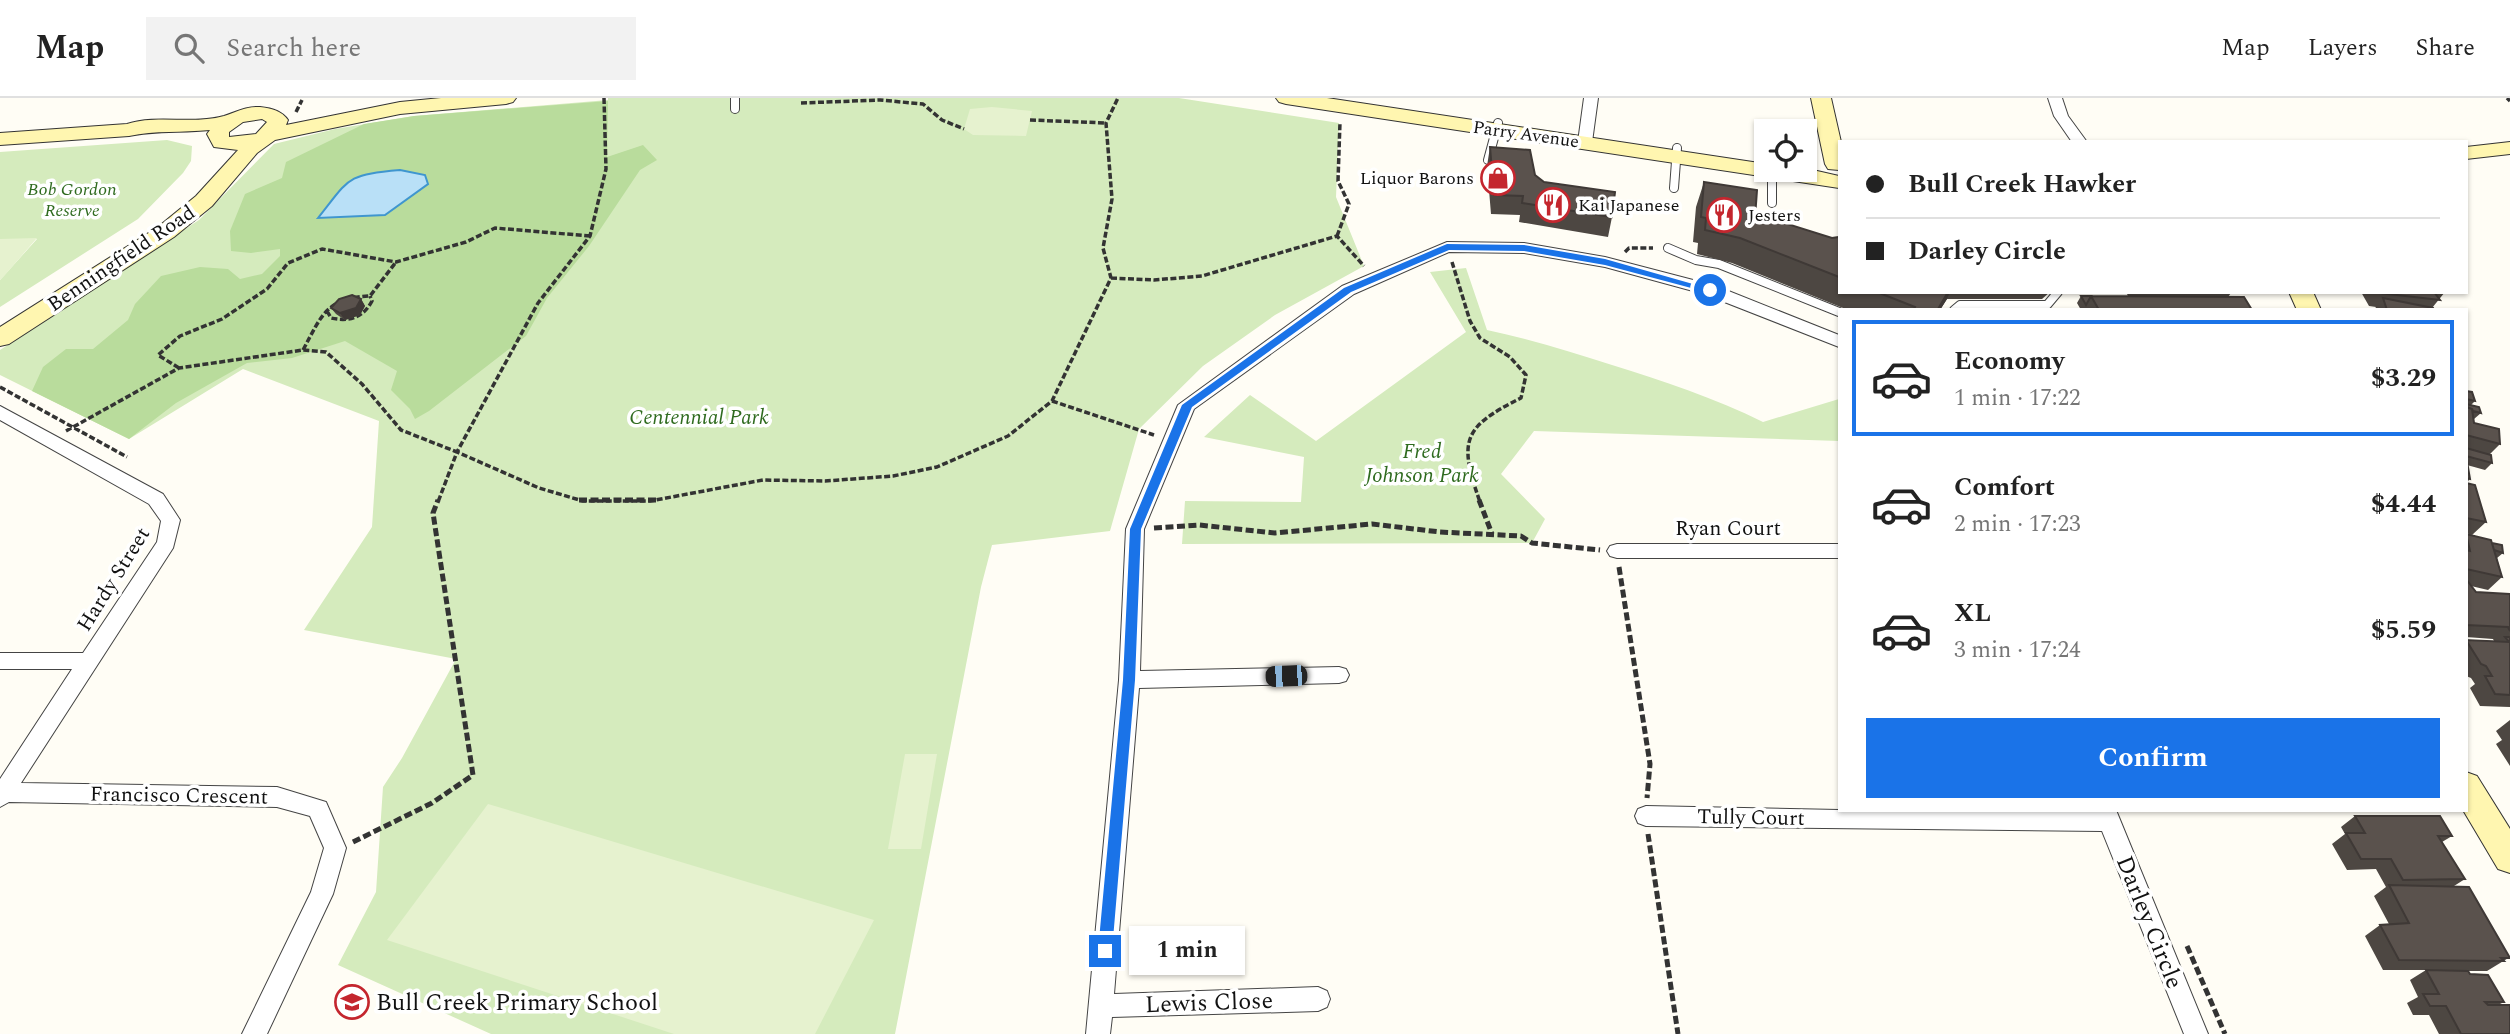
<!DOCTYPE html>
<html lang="en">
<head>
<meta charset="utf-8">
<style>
  :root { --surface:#fff; --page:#f2f2f2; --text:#222; --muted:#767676; --line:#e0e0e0; --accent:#1a73e8 }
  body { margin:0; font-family:Spectral,serif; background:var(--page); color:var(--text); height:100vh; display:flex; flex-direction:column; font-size:26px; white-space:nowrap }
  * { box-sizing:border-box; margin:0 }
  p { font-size:23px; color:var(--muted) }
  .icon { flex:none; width:38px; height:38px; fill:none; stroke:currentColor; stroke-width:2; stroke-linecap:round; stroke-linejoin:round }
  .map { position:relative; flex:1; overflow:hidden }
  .details { position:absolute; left:1838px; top:210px; width:630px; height:504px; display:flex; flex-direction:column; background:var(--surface); border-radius:0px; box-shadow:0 2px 5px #0004 }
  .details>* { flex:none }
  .guide { position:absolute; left:1838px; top:42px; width:630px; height:154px; border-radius:0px; box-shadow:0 2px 5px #0004; display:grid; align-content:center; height:154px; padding:0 28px; background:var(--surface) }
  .tools { position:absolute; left:1754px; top:21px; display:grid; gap:14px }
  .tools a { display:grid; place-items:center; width:63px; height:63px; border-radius:0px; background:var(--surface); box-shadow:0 2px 5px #0004; font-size:35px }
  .end { position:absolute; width:32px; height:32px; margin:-16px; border:9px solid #1a73e8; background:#fff; box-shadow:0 0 0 4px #fff }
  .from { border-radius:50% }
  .bubble { position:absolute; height:49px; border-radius:0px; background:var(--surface); box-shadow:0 2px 5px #0004; font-size:23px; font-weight:700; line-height:49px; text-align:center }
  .car { position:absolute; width:21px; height:42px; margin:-21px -10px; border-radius:9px; box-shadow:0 0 5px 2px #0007; background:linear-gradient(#222 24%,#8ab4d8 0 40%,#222 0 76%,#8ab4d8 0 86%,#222 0) }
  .guide b { display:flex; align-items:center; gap:24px; height:66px; font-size:26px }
  .guide b+b { border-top:2px solid var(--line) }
  .guide i { width:18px; height:18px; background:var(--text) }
  ul { padding:12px 0 0; list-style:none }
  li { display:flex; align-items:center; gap:21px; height:116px; margin:0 14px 10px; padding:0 14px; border:4px solid transparent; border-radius:0px }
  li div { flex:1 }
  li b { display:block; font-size:26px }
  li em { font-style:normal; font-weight:700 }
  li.active { border-color:var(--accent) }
  li>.icon { width:63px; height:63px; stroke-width:1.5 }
  .action { display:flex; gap:14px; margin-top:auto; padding:14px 28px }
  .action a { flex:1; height:80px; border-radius:0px; background:var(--accent); color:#fff; font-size:28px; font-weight:700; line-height:80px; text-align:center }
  header { display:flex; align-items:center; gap:42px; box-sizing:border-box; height:98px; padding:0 35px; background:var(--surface); border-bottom:2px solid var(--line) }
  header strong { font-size:33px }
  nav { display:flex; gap:38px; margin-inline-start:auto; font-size:24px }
  .search { width:490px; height:63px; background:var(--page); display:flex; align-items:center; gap:18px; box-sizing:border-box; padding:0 24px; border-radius:0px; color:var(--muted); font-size:26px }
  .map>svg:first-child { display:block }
</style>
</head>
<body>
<header>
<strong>Map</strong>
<div class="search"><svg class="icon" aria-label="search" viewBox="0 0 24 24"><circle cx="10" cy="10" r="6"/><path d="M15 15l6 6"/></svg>Search here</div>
<nav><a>Map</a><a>Layers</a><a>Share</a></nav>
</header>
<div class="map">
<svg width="2510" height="936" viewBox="0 0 2510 936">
  <rect width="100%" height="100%" fill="#fffdf5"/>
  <path fill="#d5ebbd" d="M608,0H1179L1339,25L1336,99L1364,168L1275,217L1203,268L1139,331L1110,433L992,447L981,489L895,936H491L338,867L376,794L383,689L402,660L456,561L304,532L372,429L379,323L243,271L129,341L0,277V252L199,122L274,46L335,31L414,18L608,2Z
    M167,42L192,48L191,63L183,75L138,121L0,209V182L37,141H0V54Z
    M1466,170L1487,232C1530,241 1570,254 1612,267C1663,283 1715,300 1763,324L1839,301V343L1534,333L1501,376L1545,421L1532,445L1182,446L1185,403L1301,404L1304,359L1204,339L1250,297L1316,343L1466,234L1430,174Z"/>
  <path fill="#b9dc9c" d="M608,3L607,59L643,47L657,62L640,72L589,148L547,200L526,238L429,313L415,321L410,311L391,292L397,273L345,243L292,260L247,265L176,305L129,341L32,293L43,269L66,251H93L128,222L135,206L161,178L200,169L228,171L240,181L262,176L280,158V151L251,155L231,153L230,133L245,96L282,80L286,64L364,26L414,18Z"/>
  <path fill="#e6f2cf" d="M992,9L1032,13L1026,38L973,37L964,31L970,11Z
    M37,140L5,177L0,182V141Z
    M905,656H937L921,751H888Z
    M488,706L874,822L815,936H674L387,842Z"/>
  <path fill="#b9e0f7" stroke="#3f96cf" stroke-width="2" d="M400,72L425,77L428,86L385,117L318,120C350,80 345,77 400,72Z"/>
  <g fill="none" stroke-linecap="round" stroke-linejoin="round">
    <g stroke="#444" stroke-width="10">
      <path id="lane" d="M735,0V11
        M1488,62L1498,25
        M1772,72V105
        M1674,90L1677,50
        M1668,150L1696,162L1719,166L1839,214
        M1954,212L1960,207H2047L2058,194"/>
    </g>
    <g stroke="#444" stroke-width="2">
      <path id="street" d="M1584,0H1598L1592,44L1585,48L1578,44Z
        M2048,0H2062L2068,18L2087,44H2072L2054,18Z
        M1447,144L1524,145L1605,159L1716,188L1839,237V249L1704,196L1605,169L1524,155L1449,154L1354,196L1194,311L1144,431L1140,573L1339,569L1346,571L1349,577L1346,583L1339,585L1139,590L1114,896L1318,889L1327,893L1330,901L1327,909L1318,913L1112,919L1110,936H1086L1119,582L1126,431L1178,307L1342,188Z
        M0,308L163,396L180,422L173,450L21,685L277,689L326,704L346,750L333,796L267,936H242L311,794L324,750L310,718L277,709L9,704L0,709V681L72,571H0V555H83L157,444L161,423L149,406L0,322Z
        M1617,446H1839V460H1617L1610,458L1607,453L1610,448Z
        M1646,708L1839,712H2116L2208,936H2184L2102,733L1646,728L1638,725L1635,718L1638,711Z"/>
    </g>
    <g stroke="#333" stroke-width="2">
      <path id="secondary" d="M441,0H516L513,4L506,6L400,16L275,42L257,55L212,108L174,139L9,246L0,248V229L158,129L196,98L238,52L214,49L207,36L210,32C182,35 155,32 129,38L0,47V35L127,26C158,16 192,27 224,18C236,14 247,8 260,9C271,10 282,13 288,22L286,27L400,4ZM262,21L267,24L256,36L229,39V34L243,24Z
        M1276,0H1327L1766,66V72L1804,70L1839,78V90L1286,6L1279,4Z
        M1811,0H1831L1841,44H1839V72L1828,71L1825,66Z
        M2510,44V56L2466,61V49Z
        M2289,194H2313L2321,212H2297Z
        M2466,674L2477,678L2510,731V775L2498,771L2463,712H2466Z"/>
    </g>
    <path stroke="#333" stroke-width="3.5" stroke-dasharray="6 2.5" stroke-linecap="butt" d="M604,0L606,71L590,138L538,205L457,354L539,390L583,403H650L763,382L825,383L893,378L937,369L1008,338L1052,303L1111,180L1103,150L1112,101L1106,25L1118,0
      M2507,0L2510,3
      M801,5L880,2L923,6L942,22L964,31
      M296,14L302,2
      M1030,22L1106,25
      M1337,138L1349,106L1338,83L1340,24
      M1625,154L1629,150H1653
      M1452,164L1470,223L1480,240L1510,259L1526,277L1521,300C1463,329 1458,342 1480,404
      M1111,180L1154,182L1202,178L1337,138L1364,168
      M327,213L331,220C349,224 363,220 372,203L370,198
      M303,252C322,217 326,200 370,198L396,164
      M179,270L158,257L180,238L222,221L267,191L288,165L322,151L396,164L466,144L495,130L590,138
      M0,289L127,359
      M1052,303L1154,337
      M66,333L179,270L303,252L326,254L362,286L401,332L457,354L438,404"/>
    <path stroke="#333" stroke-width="5" stroke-dasharray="8 3.5" stroke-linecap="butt" d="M579,402H657
      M1479,402L1492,436
      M1154,430L1199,427L1275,435L1372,426L1440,434L1521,438L1532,445L1600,452
      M1619,469L1650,666L1647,700
      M1648,736L1678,936
      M353,744L432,705L473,677L433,415L438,402
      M2187,848L2225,936"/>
    <use href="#lane" stroke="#fff" stroke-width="8"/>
    <use href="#street" fill="#fff" fill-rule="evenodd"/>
    <use href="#secondary" fill="#fff6b0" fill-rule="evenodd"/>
  </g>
  <path fill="#4d4742" d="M1490,49L1544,84L1612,119L1608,139L1519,124L1520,117L1491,116L1487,68Z
    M1704,84L1755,120L1832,140L1839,139V194H2050L2042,201H1947L1940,212H1848L1732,165L1697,156L1698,145L1693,144L1696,109Z
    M2126,194H2230L2231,195L2228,199L2252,212H2081L2077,205L2081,198H2128Z
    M2361,194H2445L2432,210L2434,212H2374L2376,209L2369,208Z
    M361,201L365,208L360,217L345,222L336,216L331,210Z
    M2466,293L2475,303L2471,307L2481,315L2474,321V325L2500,346L2490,356L2492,365L2485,372L2467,367L2470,381L2466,385Z
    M2466,385L2486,424L2472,437L2466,435Z
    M2466,436L2492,445L2503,455L2497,460L2502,479L2488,492L2471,488L2476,494L2510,496V609L2480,608L2470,590L2475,586L2471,580L2466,578V542L2494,543L2493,541L2466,539Z
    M2510,622V668L2496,646L2502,642L2496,633Z
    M2354,712H2368L2366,714H2354Z
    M2355,718L2452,738L2442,744L2465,781L2454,788L2510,859L2487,873H2468L2470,876L2504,904L2498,907L2510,936H2439L2429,917H2413L2407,905L2418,899L2410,882L2426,872H2383L2365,838L2380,827L2389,826L2374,798L2386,789L2376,771L2347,772L2332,746L2345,736L2341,729Z"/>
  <path fill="#3f3936" d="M1948,194H1950L1947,201L1940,212H1937Z
    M361,201L365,208L360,217L345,222L340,215Z"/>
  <path fill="#5a524d" stroke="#3f3936" stroke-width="2" d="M1490,49L1530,52L1535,77L1544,84L1615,94L1612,119L1522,105L1523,98L1494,97Z
    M1704,84L1757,92L1755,120L1765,119L1832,140L1839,139V179L1740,140L1705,132L1706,120L1701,119Z
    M1877,194H1948L1938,211L1940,212H1913L1915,209Z
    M2150,194H2230L2231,195H2150Z
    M2379,194H2434L2440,202L2380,195Z
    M352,197L361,201L356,210L340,215L331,210L339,201Z
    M2081,198H2091L2086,207Z
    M2091,198L2244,199L2252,212H2099Z
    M2383,200L2433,210L2434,212H2387Z
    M2466,293L2472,294L2475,303L2466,301Z
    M2466,306L2479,309L2481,315L2473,313L2472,311L2467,309Z
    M2466,309L2472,311L2474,325L2499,331L2500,346L2466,337Z
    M2466,350L2491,357L2492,365L2466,358Z
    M2466,358L2470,381L2466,380Z
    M2466,385L2475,387L2486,424L2466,420Z
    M2466,436L2491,442L2502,479L2466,471V452L2470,453Z
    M2492,445L2502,447L2503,455L2494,452Z
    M2466,481L2476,494L2510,496V533L2508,529L2466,527Z
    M2505,539H2510V597L2495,596L2485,578H2492L2486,568L2481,566L2466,542L2509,544Z
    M2355,718H2440L2452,738H2438L2465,781L2403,782L2391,761H2361L2346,735H2365Z
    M2389,787L2469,789L2510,860H2501L2504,863L2399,862L2380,827L2409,825Z
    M2426,872L2468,873L2470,876L2488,877L2504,904H2485L2488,907H2510V936H2461L2446,908H2430L2423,896H2439Z"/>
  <path fill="#1a73e8" d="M1447,146L1524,147L1605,161L1714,192L1710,195L1605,167L1524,153L1449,152L1351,194L1192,309L1141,431L1135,582L1112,853L1110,858H1100L1098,853L1123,582L1130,431L1182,307L1344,190Z"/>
  <defs>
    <g id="shop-ring" transform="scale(1.75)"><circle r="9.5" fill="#fff" stroke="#c4262e" stroke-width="1.5"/><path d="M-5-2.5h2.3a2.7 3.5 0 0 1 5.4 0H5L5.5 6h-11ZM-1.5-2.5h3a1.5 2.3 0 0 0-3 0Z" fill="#c4262e"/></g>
    <g id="restaurant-ring" transform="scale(1.75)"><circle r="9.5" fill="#fff" stroke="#c4262e" stroke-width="1.5"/><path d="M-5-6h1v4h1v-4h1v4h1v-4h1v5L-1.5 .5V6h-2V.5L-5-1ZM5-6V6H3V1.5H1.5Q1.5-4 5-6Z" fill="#c4262e"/></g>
    <g id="school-ring" transform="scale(1.75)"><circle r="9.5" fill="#fff" stroke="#c4262e" stroke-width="1.5"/><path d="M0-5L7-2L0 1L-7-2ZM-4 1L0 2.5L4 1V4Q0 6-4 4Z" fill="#c4262e"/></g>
  </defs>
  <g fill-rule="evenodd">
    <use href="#shop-ring" x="1498" y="80"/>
    <use href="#restaurant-ring" x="1553" y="107"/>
    <use href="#restaurant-ring" x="1724" y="117"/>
    <use href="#school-ring" x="352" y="904"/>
  </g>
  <g text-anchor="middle" stroke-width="7" stroke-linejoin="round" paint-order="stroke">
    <g font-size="18" fill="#111" stroke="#fff">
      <text transform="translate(1526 36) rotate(8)" y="6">Parry Avenue</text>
    </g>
    <g font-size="18" fill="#111" stroke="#fff" text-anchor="start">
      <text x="1474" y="86" text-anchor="end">Liquor Barons</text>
      <text x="1578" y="113">Kai Japanese</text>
      <text x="1748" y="123">Jesters</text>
    </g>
    <g font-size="18" font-style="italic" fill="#2f6b1f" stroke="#fff">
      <text x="72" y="97">Bob Gordon<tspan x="72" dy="21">Reserve</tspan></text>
    </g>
    <g font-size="21" fill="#111" stroke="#fff">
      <text transform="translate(121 160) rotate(-34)" y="7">Benningfield Road</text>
      <text x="1728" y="437">Ryan Court</text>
      <text transform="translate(113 481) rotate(-58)" y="7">Hardy Street</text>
      <text transform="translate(179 697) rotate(1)" y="7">Francisco Crescent</text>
      <text transform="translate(1751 719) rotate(1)" y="7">Tully Court</text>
    </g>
    <g font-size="21" font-style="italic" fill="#2f6b1f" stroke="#fff">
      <text x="699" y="326">Centennial Park</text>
      <text x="1422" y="360">Fred<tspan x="1422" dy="24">Johnson Park</tspan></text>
    </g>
    <g font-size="24" fill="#111" stroke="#fff">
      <text transform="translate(2150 824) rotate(68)" y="8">Darley Circle</text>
      <text transform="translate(1209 904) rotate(-2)" y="8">Lewis Close</text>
    </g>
    <g font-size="24" fill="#111" stroke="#fff" text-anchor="start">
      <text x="376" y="912">Bull Creek Primary School</text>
    </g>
  </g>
</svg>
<div class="tools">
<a><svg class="icon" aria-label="locate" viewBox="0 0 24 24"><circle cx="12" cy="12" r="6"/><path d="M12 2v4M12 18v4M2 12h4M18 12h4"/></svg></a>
</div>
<i class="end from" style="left:1710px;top:192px"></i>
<i class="end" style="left:1105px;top:853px"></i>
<div class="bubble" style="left:1129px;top:828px;width:116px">1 min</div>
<i class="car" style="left:1286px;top:578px;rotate:268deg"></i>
<div class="guide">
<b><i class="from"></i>Bull Creek Hawker</b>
<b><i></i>Darley Circle</b>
</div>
<section class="details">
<ul>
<li class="active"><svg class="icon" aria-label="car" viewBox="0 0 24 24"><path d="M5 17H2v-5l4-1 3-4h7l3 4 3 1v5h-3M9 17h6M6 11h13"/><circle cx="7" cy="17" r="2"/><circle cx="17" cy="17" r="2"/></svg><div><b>Economy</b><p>1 min · 17:22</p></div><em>$3.29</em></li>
<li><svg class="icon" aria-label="car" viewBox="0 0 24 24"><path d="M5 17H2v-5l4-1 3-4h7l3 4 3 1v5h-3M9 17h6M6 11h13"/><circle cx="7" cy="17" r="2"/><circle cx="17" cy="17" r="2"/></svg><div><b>Comfort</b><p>2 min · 17:23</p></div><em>$4.44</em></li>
<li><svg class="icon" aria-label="car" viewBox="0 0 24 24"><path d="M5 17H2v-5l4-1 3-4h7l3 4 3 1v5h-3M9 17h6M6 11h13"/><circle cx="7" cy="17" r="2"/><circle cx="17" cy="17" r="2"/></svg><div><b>XL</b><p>3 min · 17:24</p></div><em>$5.59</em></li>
</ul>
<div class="action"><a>Confirm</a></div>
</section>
</div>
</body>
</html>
